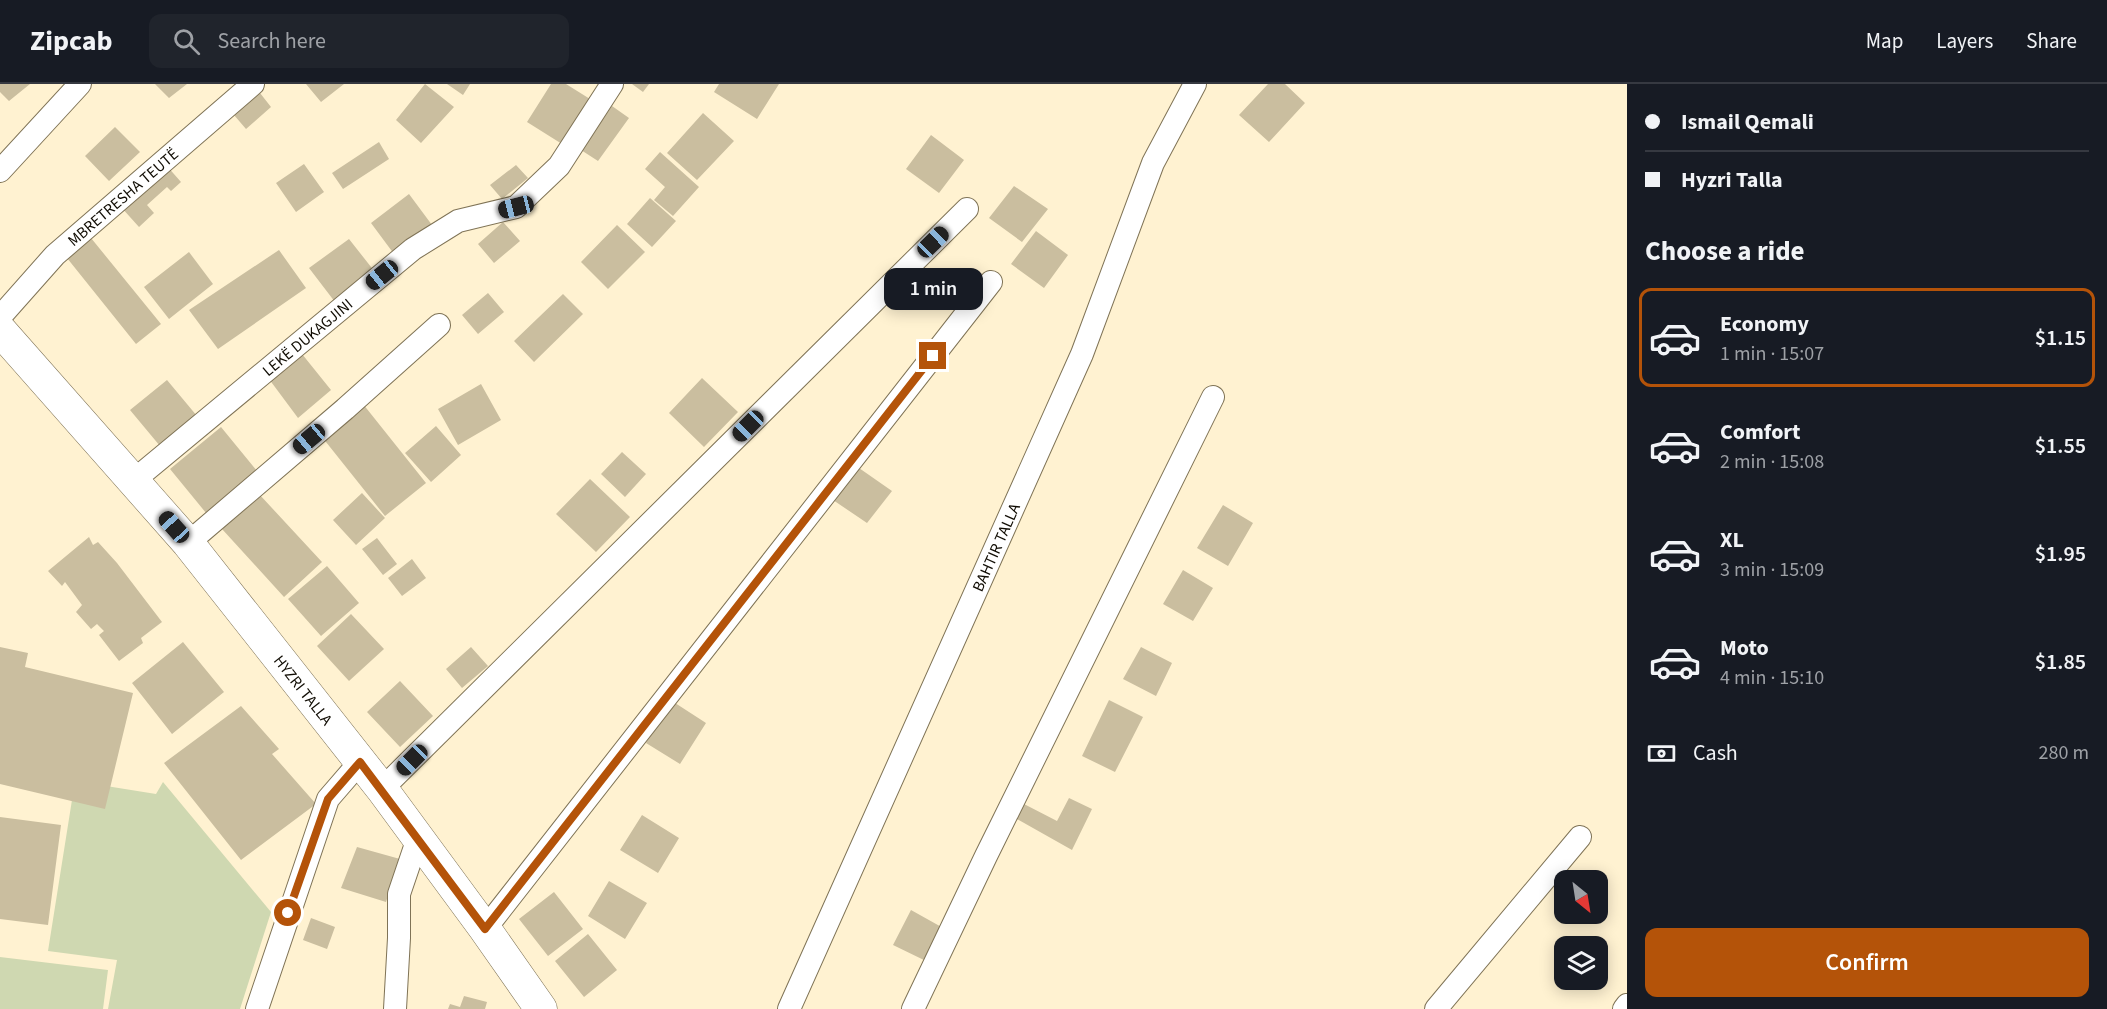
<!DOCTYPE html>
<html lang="en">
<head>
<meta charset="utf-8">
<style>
  :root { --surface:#171b24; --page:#20242c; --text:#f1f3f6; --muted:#9ea1a6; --line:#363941; --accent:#b45309 }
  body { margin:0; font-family:"Source Sans 3",sans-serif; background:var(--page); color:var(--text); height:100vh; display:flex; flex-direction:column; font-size:22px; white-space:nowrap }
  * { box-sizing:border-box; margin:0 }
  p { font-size:20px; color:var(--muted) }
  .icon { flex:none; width:33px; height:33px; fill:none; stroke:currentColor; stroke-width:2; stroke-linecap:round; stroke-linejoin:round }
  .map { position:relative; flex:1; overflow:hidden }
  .details { display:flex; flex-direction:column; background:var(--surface); width:480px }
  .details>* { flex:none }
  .guide { display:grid; align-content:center; height:132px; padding:0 18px; background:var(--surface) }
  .needle { width:39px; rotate:150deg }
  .controls { position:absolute; left:1554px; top:786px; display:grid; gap:12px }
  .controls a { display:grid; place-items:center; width:54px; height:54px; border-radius:12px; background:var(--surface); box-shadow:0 3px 15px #0003; font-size:30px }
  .end { position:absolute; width:27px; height:27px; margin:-14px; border:8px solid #b45309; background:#fff; box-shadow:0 0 0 3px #fff }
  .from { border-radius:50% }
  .bubble { position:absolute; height:42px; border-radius:12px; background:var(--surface); box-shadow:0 3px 15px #0003; font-size:20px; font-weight:600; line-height:42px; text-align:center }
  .car { position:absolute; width:18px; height:36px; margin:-18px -9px; border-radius:8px; box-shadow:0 0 4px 2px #0007; background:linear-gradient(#222 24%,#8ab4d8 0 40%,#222 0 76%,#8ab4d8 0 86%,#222 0) }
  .guide b { display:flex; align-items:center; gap:21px; height:57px; font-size:22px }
  .guide b+b { border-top:2px solid var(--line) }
  .guide i { width:15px; height:15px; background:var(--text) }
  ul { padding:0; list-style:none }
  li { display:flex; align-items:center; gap:18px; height:99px; margin:0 12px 9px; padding:0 6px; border:3px solid transparent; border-radius:12px }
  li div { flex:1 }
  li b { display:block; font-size:22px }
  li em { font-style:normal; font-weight:600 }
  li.active { border-color:var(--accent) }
  li>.icon { width:54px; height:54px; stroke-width:1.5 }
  h2 { padding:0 18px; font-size:27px; line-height:72px }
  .pay { display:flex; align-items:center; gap:15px; height:66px; padding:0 18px; font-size:22px }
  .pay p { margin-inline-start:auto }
  .action { display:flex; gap:12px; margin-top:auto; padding:12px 18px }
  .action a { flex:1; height:69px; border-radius:12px; background:var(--accent); color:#fff; font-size:24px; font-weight:600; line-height:69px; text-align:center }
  header { display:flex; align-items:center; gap:36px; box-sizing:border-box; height:84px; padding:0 30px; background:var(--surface); border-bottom:2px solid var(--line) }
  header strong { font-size:28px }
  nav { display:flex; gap:33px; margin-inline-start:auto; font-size:21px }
  .search { width:420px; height:54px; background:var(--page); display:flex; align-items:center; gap:15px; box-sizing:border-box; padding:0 21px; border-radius:12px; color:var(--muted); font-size:22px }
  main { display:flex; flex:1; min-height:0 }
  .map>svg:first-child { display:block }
</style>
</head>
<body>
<header>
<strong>Zipcab</strong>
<div class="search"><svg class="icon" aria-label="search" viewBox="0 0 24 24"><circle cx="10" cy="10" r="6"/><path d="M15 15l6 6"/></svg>Search here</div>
<nav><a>Map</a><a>Layers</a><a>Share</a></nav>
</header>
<main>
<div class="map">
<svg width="1627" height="925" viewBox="0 0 1627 925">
  <rect width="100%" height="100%" fill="#fff2d1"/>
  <path fill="#cfd8b1" d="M75,697L156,710L163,698L271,828L240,925H108L117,876L48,867Z
    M0,873L108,886L103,925H0Z"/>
  <path fill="#cabe9f" d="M0,0H30L9,17L0,8Z
    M155,0H187L169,14Z
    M306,0H344L321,18Z
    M425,0L454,23L421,59L396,36Z
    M447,0H470L463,11Z
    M551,0H566L590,15L562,60L527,38Z
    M632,0H649L643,8Z
    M719,0H779L757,35L714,8Z
    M1268,0H1285L1305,19L1269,58L1239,31Z
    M260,9L271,23L246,45L234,31Z
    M612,22L629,34L598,77L581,66Z
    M703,29L734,57L697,96L667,69Z
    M115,43L140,68L109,97L85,72Z
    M931,51L964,76L939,109L906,85Z
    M379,58L389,75L343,105L332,89Z
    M660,68L699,103L673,132L654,116L665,103L645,85Z
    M304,80L324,108L296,128L276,99Z
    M166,81L181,98L171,107L167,103L147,121L154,129L139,143L121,123Z
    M516,81L528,94L502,115L490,101Z
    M1014,102L1048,125L1022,158L989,134Z
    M409,110L432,141L394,170L371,139Z
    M650,114L676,137L652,163L627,140Z
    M503,138L520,157L494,179L478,160Z
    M617,141L645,168L608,205L581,178Z
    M1036,147L1068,171L1044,204L1011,180Z
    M91,154L161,240L136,260L67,174Z
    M349,155L375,188L335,218L309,184Z
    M279,166L306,204L218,265L189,226Z
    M189,168L213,200L169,235L144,203Z
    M488,209L504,228L478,250L462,231Z
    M563,210L583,230L534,278L514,257Z
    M302,270L331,306L298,334L269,295Z
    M702,294L738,328L704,363L669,329Z
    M167,296L197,332L160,362L130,326Z
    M481,300L501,336L458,361L438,325Z
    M363,320L426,399L385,432L322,353Z
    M436,342L461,371L431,398L405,369Z
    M221,343L262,393L211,435L170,385Z
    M622,368L646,390L625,413L601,390Z
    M859,384L892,407L867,439L833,416Z
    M590,395L630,433L596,468L556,430Z
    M362,409L385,434L356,461L333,436Z
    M259,410L322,478L284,513L222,445Z
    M1223,421L1253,439L1228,482L1197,464Z
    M89,453L93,461L98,458L117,479L162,538L141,554L143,559L119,577L99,551L104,547L97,540L91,545L76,528L82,521L65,498L62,502L48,487Z
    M377,454L397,480L383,491L362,465Z
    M412,475L426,494L402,512L388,494Z
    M327,482L359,519L321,552L288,515Z
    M1183,486L1213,504L1193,537L1163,520Z
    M351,530L384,565L349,597L317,562Z
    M183,558L224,608L172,650L132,599Z
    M0,563L28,569L25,583L133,609L105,725L0,700Z
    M471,563L488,582L462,604L446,585Z
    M1141,563L1172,579L1156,612L1123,595Z
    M400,597L433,632L400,663L367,628Z
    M1109,616L1143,633L1115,688L1082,672Z
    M672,617L706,639L680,680L646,659Z
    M241,622L279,665L272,670L316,720L241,776L164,679Z
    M1069,714L1092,725L1072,766L1017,735L1024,720L1057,737Z
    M642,731L679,754L658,789L620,766Z
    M0,733L61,741L48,841L0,835Z
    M357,763L400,775L386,818L341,804Z
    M609,797L647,819L625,855L588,832Z
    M554,808L583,845L548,872L519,835Z
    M911,826L945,845L928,878L893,861Z
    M311,834L335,843L327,865L303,856Z
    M588,850L617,886L584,913L555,877Z
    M464,912L487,918L485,925H448L450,920L460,923Z"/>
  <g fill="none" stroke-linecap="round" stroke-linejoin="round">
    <g stroke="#7f7356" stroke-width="24">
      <g id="street">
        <path d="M0,87L80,0"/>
        <path id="s1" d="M0,233L55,171L253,0"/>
        <path id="s2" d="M133,397L413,165L458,137L516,123L559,82L612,0"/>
        <path d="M188,459L345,325L439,241"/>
        <path d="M382,705L967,125"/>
        <path d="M485,845L991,198"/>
        <path d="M257,925L328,715L360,678"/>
        <path d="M395,925L399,854V810L418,754"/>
        <path id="s3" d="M789,925L1082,270L1153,79L1195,0"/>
        <path d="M913,925L986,772L1213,313"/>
        <path d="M1436,925L1580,753"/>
        <path d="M1624,925L1627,921"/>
      </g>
    </g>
    <g stroke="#7f7356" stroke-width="33">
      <g id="secondary">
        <path id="s4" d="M0,246L188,459L382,705L485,845L541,925"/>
      </g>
    </g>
    <use href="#street" stroke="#fff" stroke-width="22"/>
    <use href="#secondary" stroke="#fff" stroke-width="32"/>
  </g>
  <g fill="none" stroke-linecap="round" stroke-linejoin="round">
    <path stroke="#b45309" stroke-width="8" d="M288,829L328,715L360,678L485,845L933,272"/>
  </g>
  <g text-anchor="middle" stroke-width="5" stroke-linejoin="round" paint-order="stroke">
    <g font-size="16" fill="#100c03" stroke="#fff">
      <text dy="6" stroke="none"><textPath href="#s1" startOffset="172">MBRETRESHA TEUTË</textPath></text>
      <text dy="6" stroke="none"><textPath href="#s2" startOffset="226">LEKË DUKAGJINI</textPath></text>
      <text dy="6" stroke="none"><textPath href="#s3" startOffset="506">BAHTIR TALLA</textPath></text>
      <text dy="6" stroke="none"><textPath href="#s4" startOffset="471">HYZRI TALLA</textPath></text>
    </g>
  </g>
</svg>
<div class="controls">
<a><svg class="needle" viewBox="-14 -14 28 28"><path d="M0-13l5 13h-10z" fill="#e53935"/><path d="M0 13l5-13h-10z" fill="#9ea1a6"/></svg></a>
<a><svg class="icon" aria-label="layers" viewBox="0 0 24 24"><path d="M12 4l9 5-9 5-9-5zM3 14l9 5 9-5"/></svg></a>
</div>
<i class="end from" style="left:288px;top:829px"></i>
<i class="end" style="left:933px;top:272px"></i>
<div class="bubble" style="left:884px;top:184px;width:99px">1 min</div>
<i class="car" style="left:516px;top:123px;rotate:256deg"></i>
<i class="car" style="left:933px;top:158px;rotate:46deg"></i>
<i class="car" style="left:382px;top:191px;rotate:231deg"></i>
<i class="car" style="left:748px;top:342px;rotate:225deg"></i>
<i class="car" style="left:309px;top:355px;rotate:230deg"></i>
<i class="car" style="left:174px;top:443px;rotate:318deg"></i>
<i class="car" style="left:412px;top:676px;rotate:225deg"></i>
</div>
<section class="details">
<div class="guide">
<b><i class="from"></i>Ismail Qemali</b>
<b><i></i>Hyzri Talla</b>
</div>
<h2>Choose a ride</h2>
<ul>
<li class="active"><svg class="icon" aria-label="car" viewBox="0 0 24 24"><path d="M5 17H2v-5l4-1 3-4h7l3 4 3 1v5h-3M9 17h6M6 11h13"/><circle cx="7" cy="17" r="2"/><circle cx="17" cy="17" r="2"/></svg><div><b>Economy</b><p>1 min · 15:07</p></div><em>$1.15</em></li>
<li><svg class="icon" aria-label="car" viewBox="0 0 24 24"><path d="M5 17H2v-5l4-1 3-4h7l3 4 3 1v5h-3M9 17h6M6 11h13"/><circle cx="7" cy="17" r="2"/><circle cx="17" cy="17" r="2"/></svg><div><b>Comfort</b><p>2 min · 15:08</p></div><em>$1.55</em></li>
<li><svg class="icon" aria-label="car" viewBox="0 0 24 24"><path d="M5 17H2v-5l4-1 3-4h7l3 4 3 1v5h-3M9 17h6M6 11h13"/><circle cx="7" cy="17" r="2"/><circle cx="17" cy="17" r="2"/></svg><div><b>XL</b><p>3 min · 15:09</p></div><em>$1.95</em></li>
<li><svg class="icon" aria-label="car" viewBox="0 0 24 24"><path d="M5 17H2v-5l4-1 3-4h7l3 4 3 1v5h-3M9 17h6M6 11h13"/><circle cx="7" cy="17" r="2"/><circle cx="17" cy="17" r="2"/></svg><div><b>Moto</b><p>4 min · 15:10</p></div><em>$1.85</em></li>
</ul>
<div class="pay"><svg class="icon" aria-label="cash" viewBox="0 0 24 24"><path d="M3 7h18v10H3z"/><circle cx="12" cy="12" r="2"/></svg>Cash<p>280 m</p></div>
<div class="action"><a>Confirm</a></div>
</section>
</main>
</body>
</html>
